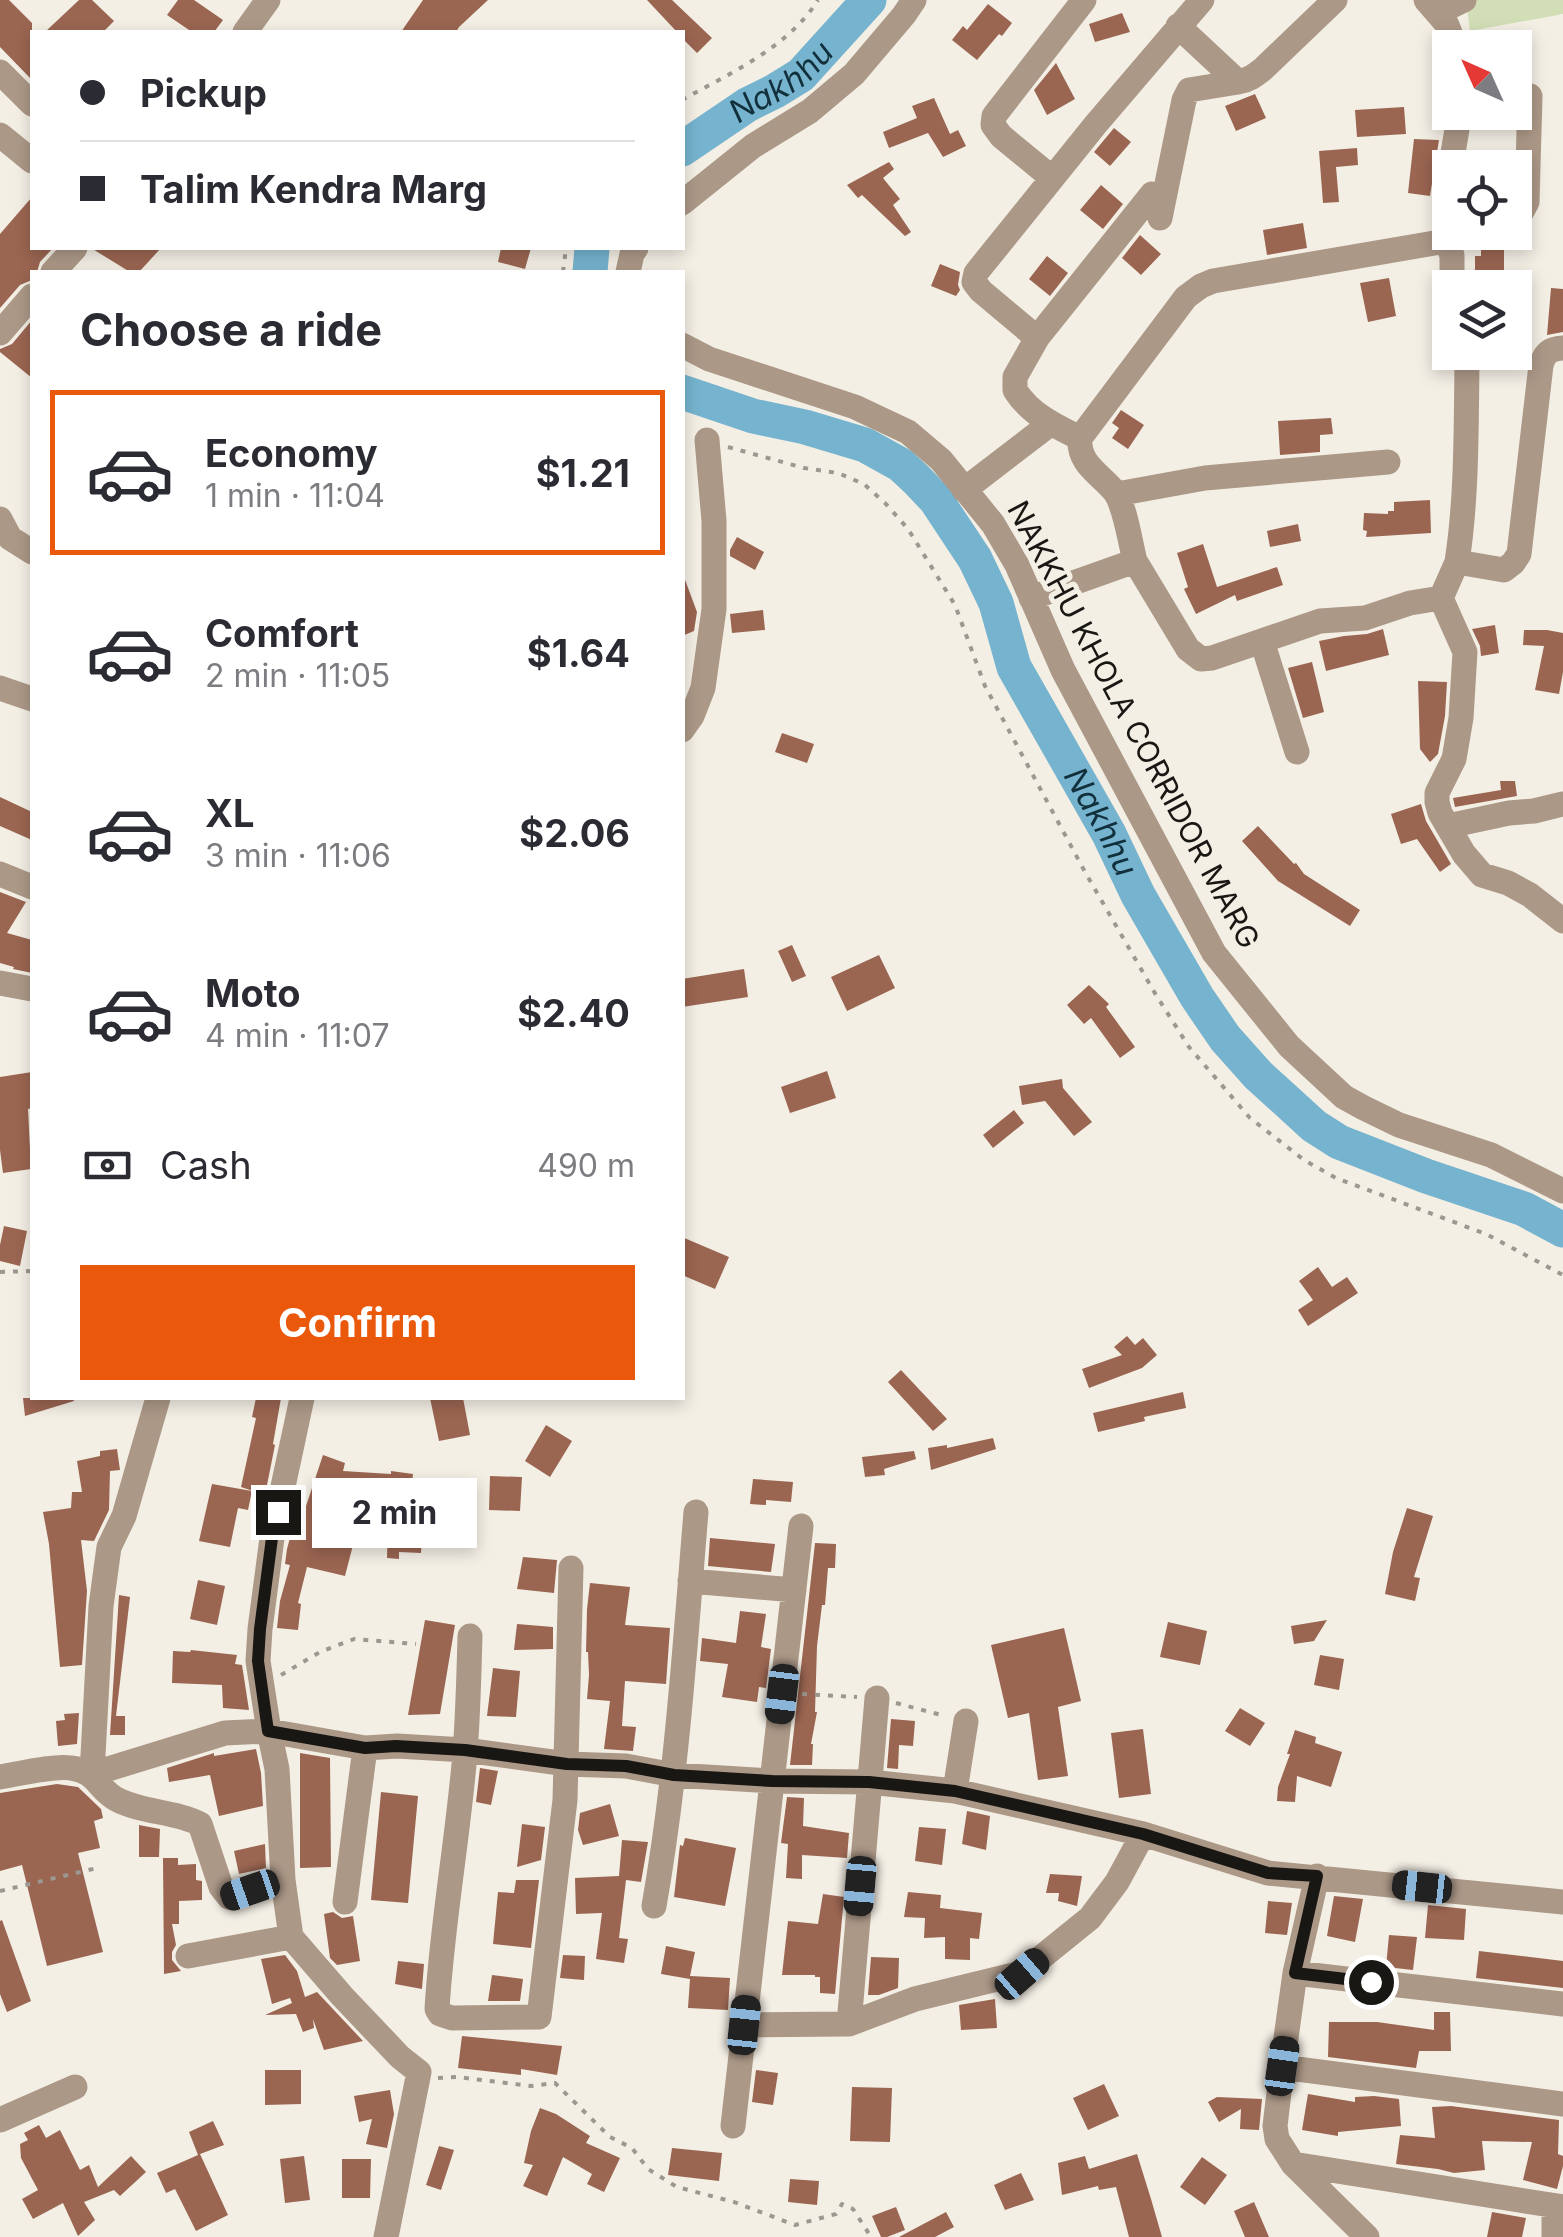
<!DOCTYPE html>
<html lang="en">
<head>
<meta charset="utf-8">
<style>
  :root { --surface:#fff; --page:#f7f7f7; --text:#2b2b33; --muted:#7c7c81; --line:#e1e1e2; --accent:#ea580c }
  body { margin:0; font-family:Inter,sans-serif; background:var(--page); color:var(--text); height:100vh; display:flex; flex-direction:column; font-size:38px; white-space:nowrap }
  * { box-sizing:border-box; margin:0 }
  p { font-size:32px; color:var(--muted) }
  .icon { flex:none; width:55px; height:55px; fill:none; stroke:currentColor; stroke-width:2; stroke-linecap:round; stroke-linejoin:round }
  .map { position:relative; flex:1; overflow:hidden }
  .drawer { position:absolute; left:30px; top:270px; width:655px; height:1130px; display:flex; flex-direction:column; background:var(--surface); border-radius:0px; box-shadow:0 5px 15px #0003 }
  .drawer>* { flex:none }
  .hud { position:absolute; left:30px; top:30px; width:655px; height:220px; border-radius:0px; box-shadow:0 5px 15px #0003; display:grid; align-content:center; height:220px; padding:0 50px; background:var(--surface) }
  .needle { width:65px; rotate:315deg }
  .buttons { position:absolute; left:1432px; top:30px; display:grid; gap:20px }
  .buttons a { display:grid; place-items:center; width:100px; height:100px; border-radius:0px; background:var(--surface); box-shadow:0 5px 15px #0003; font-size:50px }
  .end { position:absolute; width:45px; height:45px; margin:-22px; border:12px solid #191714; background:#fff; box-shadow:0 0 0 5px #fff }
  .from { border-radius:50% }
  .bubble { position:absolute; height:70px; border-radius:0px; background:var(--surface); box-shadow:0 5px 15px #0003; font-size:32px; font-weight:700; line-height:70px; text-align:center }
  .car { position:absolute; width:30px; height:60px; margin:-30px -15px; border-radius:12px; box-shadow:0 0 8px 2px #0007; background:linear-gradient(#222 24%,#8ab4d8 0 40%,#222 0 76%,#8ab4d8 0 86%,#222 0) }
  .hud b { display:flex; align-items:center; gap:35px; height:95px; font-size:38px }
  .hud b+b { border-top:2px solid var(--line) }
  .hud i { width:25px; height:25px; background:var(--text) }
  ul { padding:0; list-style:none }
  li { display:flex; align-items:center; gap:30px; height:165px; margin:0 20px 15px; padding:0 30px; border:5px solid transparent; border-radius:0px }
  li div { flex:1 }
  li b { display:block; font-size:38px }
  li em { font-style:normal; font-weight:700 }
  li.current { border-color:var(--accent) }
  li>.icon { width:90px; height:90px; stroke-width:1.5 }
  h2 { padding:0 50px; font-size:45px; line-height:120px }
  .pay { display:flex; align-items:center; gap:25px; height:110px; padding:0 50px; font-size:38px }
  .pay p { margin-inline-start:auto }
  .button { display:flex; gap:20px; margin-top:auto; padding:20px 50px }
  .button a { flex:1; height:115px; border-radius:0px; background:var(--accent); color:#fff; font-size:40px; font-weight:700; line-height:115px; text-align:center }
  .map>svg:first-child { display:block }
</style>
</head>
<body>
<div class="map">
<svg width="1563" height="2237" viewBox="0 0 1563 2237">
  <rect width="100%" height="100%" fill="#f4efe5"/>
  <path fill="#d2dfb6" d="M1466,0H1563V14L1470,31Z"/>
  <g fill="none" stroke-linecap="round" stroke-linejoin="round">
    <g stroke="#75b3ce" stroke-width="35">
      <path id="s1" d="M682,149L747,105L775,91L801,75L869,0"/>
      <path d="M590,272L592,248"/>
      <path id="s2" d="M682,392L753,416L805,427L865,445L901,465L917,480L936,500L975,559L996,603L1014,667L1109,834L1138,895L1197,997L1225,1038L1258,1075L1314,1126L1339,1142L1426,1176L1524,1209L1563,1230"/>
    </g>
  </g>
  <path fill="#9a6551" d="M0,0H9L32,23V80L0,47Z
    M79,0H92L114,21L103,32H45Z
    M178,0H194L223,20L214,32H192L167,15Z
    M423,0H488L459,27L456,32H401Z
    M647,0H672L712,38L697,53L682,38V32H677Z
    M988,4L1012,23L1002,36L999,34L977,60L952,40L963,26L967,30Z
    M1122,13L1130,32L1095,42L1089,24Z
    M1056,63L1075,99L1047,115L1034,90Z
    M1255,94L1266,118L1236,131L1225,106Z
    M934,98L950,134L958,130L966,146L943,157L928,133L889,148L883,132L917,118L912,106Z
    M1404,107L1406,134L1357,137L1355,110Z
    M1114,128L1131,142L1110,166L1094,152Z
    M1414,139L1439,140L1430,196L1408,193Z
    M1357,148L1358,165L1336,167L1339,202L1323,203L1319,151Z
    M889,162L894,169L883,178L900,199L893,205L911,232L905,236L862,195L858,198L847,185Z
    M1101,185L1123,204L1103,229L1080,210Z
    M32,197V248H53L40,262L37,272H32V280L20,285L0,308V234Z
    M1303,223L1307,248L1267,255L1263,230Z
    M1140,235L1161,254L1141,275L1122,258Z
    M1481,239H1504V276L1475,275V256H1481Z
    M91,248H161L139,272H130Z
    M501,248H531L525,269L498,262Z
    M1047,256L1068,273L1050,296L1029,279Z
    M940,264L960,272L958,285L960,290L956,296L931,286Z
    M1389,278L1396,316L1368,322L1360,283Z
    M1551,288L1563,289V332L1547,335Z
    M32,320V378L0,352V349L12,344Z
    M1121,410L1144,425L1128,449L1112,438L1119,428L1112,423Z
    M1331,418L1333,434L1320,435V452L1280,455L1278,421Z
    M1430,500L1431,533L1366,537L1367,531L1363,530L1364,513L1388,514V511H1394V502Z
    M1298,524L1301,541L1270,547L1267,531Z
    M737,537L764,552L755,570L730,556V550Z
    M1203,544L1217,587L1277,567L1283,585L1237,601L1235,595L1196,614L1184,589L1188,587L1177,553Z
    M684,577L697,612L694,631L682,636Z
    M763,610L765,630L732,633L730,614Z
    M1495,625L1499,653L1481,656L1480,646L1472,629Z
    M1383,629L1389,655L1326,671L1319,641L1344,636L1367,634Z
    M1524,630H1547L1563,633V672L1559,694L1535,690L1544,646L1523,645Z
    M1312,662L1324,712L1303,718L1288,668Z
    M1418,681L1447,682L1445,716L1438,754L1430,762L1420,749Z
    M782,733L814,744L807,763L775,752Z
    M1500,781H1515L1517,796L1455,807L1453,798L1501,790Z
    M0,797L32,812V840L0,826Z
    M1421,804L1426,821L1451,864L1440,872L1417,839L1401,844L1391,814Z
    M1258,826L1294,864L1296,863L1304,874L1360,910L1350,926L1278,881L1242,841Z
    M0,892L26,902L7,933L32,940V973L13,969L14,967L0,963Z
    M792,945L806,976L792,982L778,951Z
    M879,955L895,988L847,1011L831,977Z
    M744,969L748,997L682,1007V979Z
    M1089,985L1109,1004L1106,1007L1135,1047L1120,1058L1091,1018L1084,1024L1067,1005Z
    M827,1071L836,1098L790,1113L781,1087Z
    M32,1072V1108L28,1109L31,1169L3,1173L0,1150V1077Z
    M1062,1079L1063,1088L1092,1122L1074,1136L1045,1101L1022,1105L1019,1086Z
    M1014,1110L1024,1123L993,1148L983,1135Z
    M4,1226L27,1231L20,1266L0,1261V1245Z
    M682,1237L729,1257L715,1289L682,1275Z
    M1318,1267L1332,1287L1347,1277L1358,1293L1308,1326L1298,1310L1313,1300L1299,1281Z
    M1127,1336L1135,1345L1143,1338L1157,1355L1142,1368L1089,1388L1082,1369L1122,1355L1114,1347Z
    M901,1370L947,1419L933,1431L888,1382Z
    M1183,1392L1186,1408L1144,1417L1145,1421L1098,1432L1093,1413Z
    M23,1398H73L74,1401L25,1416Z
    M256,1398H281L273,1444L275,1445L265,1495L241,1487L256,1418L252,1417Z
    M430,1398H463L470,1435L439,1441Z
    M546,1425L572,1441L550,1477L525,1461Z
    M993,1438L996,1449L931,1470L928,1448L947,1445V1448Z
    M117,1449L120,1470L110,1471L109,1510L94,1541L81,1540L87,1591L82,1665L60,1667L49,1544L43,1512L71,1508L72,1492H82L77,1461L100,1456V1451Z
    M914,1451L916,1459L884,1469L885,1475L865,1477L862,1457Z
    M323,1455L345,1463L343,1471L391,1474V1471L413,1474L411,1492L406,1491L401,1534L422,1535L421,1553L399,1552V1559L387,1558L388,1521L382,1520L385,1498L352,1496L347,1510L344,1509L337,1541L353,1545L345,1576L307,1567L298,1603L301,1604L298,1630L277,1628L280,1601L290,1565L285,1564L287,1549L291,1534L298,1536L302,1518Z
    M490,1476L522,1477L520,1511L489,1510Z
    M753,1479L793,1482L791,1502L766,1500V1505L750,1504Z
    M212,1484L252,1491L248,1510L238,1508L230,1547L199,1541Z
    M1407,1508L1433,1516L1414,1577L1420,1578L1415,1601L1385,1594L1393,1552Z
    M710,1538L775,1544L771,1572L708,1566Z
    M815,1543L836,1544L835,1568H828L825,1605H822L817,1646L815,1712H817L811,1744H813L812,1765H790Z
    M523,1557L557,1560L554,1593L517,1589Z
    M198,1580L225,1586L217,1625L190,1619Z
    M590,1583L630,1587L625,1625L670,1628L666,1684L625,1681L622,1726L636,1727L633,1751L604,1749L610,1701L587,1699L589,1675L588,1652H586L587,1609Z
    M119,1595L130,1597L116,1716H125V1735H110Z
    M740,1611L766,1614L761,1647L771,1649L766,1688L759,1687L757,1702L722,1697L728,1664L700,1661L702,1638L736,1643Z
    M425,1620L455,1625L440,1714L408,1715Z
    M1327,1620L1314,1641L1294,1644L1291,1626Z
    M1168,1622L1207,1631L1200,1665L1160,1657Z
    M517,1624L553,1627V1649L514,1650Z
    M1064,1628L1081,1701L1058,1707L1068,1776L1038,1780L1029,1713L1008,1718L991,1645Z
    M191,1650L237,1655L235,1664L242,1665L249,1710L223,1708L222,1685L172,1683L173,1651L190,1652Z
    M1320,1655L1344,1659L1339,1690L1314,1685Z
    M493,1668L520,1671L516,1717L487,1716Z
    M1240,1708L1265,1723L1250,1746L1225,1731Z
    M79,1713L77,1744L58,1746L56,1721L65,1720L64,1714Z
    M891,1719L915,1721L913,1746L899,1745L898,1769L887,1768Z
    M1143,1729L1151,1794L1119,1798L1111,1733Z
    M1295,1730L1316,1737L1315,1743L1342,1752L1331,1787L1297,1776L1295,1802L1277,1801L1278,1787L1290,1754H1287Z
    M256,1749L261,1773L263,1806L219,1816L210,1775L169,1782L167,1768L214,1753V1756Z
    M300,1753L330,1758L331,1867L300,1868Z
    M480,1768L498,1771L491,1805L476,1802Z
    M57,1784L78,1787L101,1809L103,1818L94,1821L100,1848L78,1853L103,1952L47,1966L22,1865L0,1871V1793Z
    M381,1792L418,1796L408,1903L371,1900Z
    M787,1797L804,1798L803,1826L849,1833L847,1858L802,1855V1879L786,1878L788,1844L781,1843Z
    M610,1804L619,1836L583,1845L578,1830L580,1813Z
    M967,1811L990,1816L986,1850L962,1844Z
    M522,1824L545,1827L541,1860L517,1867Z
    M139,1825L160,1829L159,1857H139Z
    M919,1827L946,1829L942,1865L915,1861Z
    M685,1838L736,1848L725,1906L674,1897L680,1845L683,1846Z
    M622,1840L648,1842L641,1882L626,1880L619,1938L628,1939L624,1963L596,1959L602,1913L576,1914L575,1878L619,1876Z
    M265,1844L266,1868L239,1874L234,1851Z
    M163,1858H178V1865L196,1864V1880L202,1881V1900L179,1901V1924H172L176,1945L172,1952V1960L181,1971L164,1974Z
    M1050,1874L1082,1876L1077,1906L1058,1901L1059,1893H1046Z
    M516,1880H539L531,1948L493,1944L498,1892L514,1893Z
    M908,1892L941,1895L940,1908L982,1913L979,1939L970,1938V1960L945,1959V1937L924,1938L925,1918L904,1917Z
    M823,1894L844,1897L835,1994L820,1993V1977H815V1975H782L788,1921L818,1924Z
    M1334,1896L1363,1899L1355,1942L1327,1936Z
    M1268,1901L1292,1903L1287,1935L1265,1933Z
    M1428,1905L1466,1909L1464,1940L1425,1938Z
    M333,1912L342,1918L353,1916L360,1961L337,1965L330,1958L324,1914Z
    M2,1920L31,2001L7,2012L0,1994V1921Z
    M1389,1935L1417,1937L1413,1970L1386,1967Z
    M666,1946L695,1952L690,1976L730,1978L728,2010L688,2008L690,1979L661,1974Z
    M1479,1951L1563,1961V1988L1476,1978Z
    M285,1955L297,1971L305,1997L317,1992L363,2041L324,2050L313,2019L314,2028L303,2032L296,2014L265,2015L292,2003L290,1998L272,2004L261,1959Z
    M563,1955L585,1956L584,1980L560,1978Z
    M871,1957L899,1958L898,1988L879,1995H868Z
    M398,1961L424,1964L422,1989L395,1984Z
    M492,1975L523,1979L520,2001H488Z
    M995,1999L997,2028L961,2030L959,2005Z
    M1434,2012H1450L1451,2051H1419L1416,2068L1328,2057L1329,2022H1377L1434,2030Z
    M462,2036L562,2046L557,2075L521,2069V2075L458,2068Z
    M265,2070H301V2104L265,2105Z
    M756,2070L778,2073L773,2105L752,2102Z
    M1104,2084L1119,2116L1088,2130L1073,2098Z
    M852,2087L892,2088L890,2142L850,2141Z
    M390,2090L394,2114L387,2148L366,2144L372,2119L359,2122L354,2096Z
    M1308,2094L1355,2102V2097L1374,2096L1399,2099L1401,2126L1338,2132V2136L1302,2130Z
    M1217,2097L1262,2099L1259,2130L1240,2129L1241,2109L1219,2122L1208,2102Z
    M1451,2106L1559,2120L1558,2154L1563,2156V2166L1557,2189L1523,2180L1532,2142L1482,2141L1485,2170L1454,2173L1438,2169L1396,2164L1400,2135L1435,2138L1432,2107Z
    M540,2108L556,2114L590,2136L586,2143L620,2158L604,2192L587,2184L592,2174L563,2157L547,2196L523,2186L533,2165L524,2163L531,2131Z
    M213,2121L224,2145L200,2154L228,2215L196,2231L175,2189L166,2193L157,2173L198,2155L189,2132Z
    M39,2125L46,2138L60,2130L80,2170L89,2165L98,2187L131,2156L146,2172L120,2196L114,2190L84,2202L95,2220L78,2236L63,2203L33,2219L22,2199L38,2190L21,2158L20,2144L28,2140L24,2133Z
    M439,2146L454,2150L441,2190L426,2185Z
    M672,2148L722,2153L719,2181L668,2175Z
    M1137,2154L1151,2199L1162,2237H1129L1116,2187L1099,2190L1098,2186L1062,2195L1058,2163L1085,2156L1089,2169Z
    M304,2156L310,2200L285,2203L280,2159Z
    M1202,2157L1227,2175L1205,2205L1180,2187Z
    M342,2159H371L370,2198H342Z
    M1021,2173L1034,2200L1005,2210L994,2185Z
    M790,2179L819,2181L817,2205L788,2202Z
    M1254,2202L1269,2237H1245L1234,2211Z
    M896,2207L905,2230L887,2237H881L872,2216Z
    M946,2212L954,2227L935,2237H899Z
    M1492,2212L1526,2218L1522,2237H1487Z"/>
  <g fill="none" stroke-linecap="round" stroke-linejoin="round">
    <path stroke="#9c9891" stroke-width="4" stroke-dasharray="5 8" stroke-linecap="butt" d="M682,100C730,73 788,48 818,0
      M563,272L566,248
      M728,447L804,468L838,473L864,484L886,504L908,529L955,605L985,686L1085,872L1156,995L1189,1047L1250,1118L1304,1160L1336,1178L1486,1234L1563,1275
      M0,1272L32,1271
      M281,1675L320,1652L354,1639L416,1644
      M802,1694L857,1697
      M896,1703L945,1716
      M0,1891L97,1868
      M438,2078L457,2077L531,2086L555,2083L610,2137L632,2148L648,2169L677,2187L734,2202L795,2225L836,2214L842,2204L853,2209L871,2237"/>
    <path stroke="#ac9887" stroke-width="25" d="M1426,0L1446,23L1456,48
      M1439,12L1464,0
      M1178,26L1238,82C1249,80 1254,76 1263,69L1335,0
      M245,32L268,0
      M0,72L32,104
      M0,135L32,161
      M1052,178L1001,136L993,125L994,116L1084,0
      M682,203L753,146L810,111L854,74L904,15L914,0
      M1515,217L1521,213L1527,202L1530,96
      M1160,218L1184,100L1189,90L1238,82
      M53,272L75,248
      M628,272L632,254L636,248
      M1452,288V255L1446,241L1450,170L1460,112
      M0,333L32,296
      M1037,338L1152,194
      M682,345L709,359L855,407L908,432L941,460L993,524L1017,565L1063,670L1214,953L1289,1046L1344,1097L1364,1108L1399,1125L1491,1155L1563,1191
      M1080,438C1055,426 1030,414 1015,390V377L1037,338L981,291L974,282L976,273L1096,124L1202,0
      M964,490L1050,424
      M1117,494L1205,478L1388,462
      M0,519L10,538L32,552
      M1135,561C1130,542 1125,504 1114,491C1099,473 1078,464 1080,438L1186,297L1201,286L1213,281L1446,241
      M1457,562C1467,497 1466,430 1467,364L1462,352
      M1031,598L1135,561L1188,649L1201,659L1212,658L1320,621L1365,618L1410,603L1441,598L1457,562L1504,570L1513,563L1519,554L1541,365C1545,353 1549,349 1563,348
      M1441,598L1465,652L1461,718L1454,759L1437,793V802L1440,813L1464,854L1482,875L1508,883L1530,895L1563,921
      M1262,641L1297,752
      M0,688L32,699
      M682,730L692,716L703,688L714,609V521L707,440
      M1448,826L1509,813L1534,811L1563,804
      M0,874L32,887
      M0,983L32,989
      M158,1398L124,1516L109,1547L101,1606L92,1774L225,1733L269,1731L365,1748L397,1746L465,1750L567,1764L626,1766L674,1775L772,1781L869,1782L955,1791L1143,1834L1268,1873L1563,1902
      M302,1398L272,1538L260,1629L258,1661L269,1731L277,1769L283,1880L291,1937L342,1996L400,2057L419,2072L386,2237
      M690,1581L794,1590
      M470,1636C469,1675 468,1714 465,1753C458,1839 442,1923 437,2009L440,2014L452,2018L539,2017L565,1800L571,1568
      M0,1777C18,1774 55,1765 71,1768C96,1771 98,1789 116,1799C142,1813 175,1811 200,1824L221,1887L229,1897L283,1880
      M955,1791L966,1721
      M1317,1876L1295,1973L1282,2067L1275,2126L1277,2139L1293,2164L1367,2237
      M345,1902L365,1748
      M654,1906C677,1776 685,1644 696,1512
      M188,1956L291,1937
      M1295,1973L1563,2004
      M849,2024L877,1698
      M744,2025L849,2024L915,1999L1022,1973L1090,1918L1117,1882L1143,1834
      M1282,2067L1563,2104
      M0,2120L75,2087
      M733,2126L801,1526
      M1293,2164L1563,2207
      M1554,2206V2237"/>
  </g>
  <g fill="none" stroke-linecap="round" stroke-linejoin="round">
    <path stroke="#191714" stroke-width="12" d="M278,1512L272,1538L260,1629L258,1661L268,1731L365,1748L396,1746L465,1750L567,1764L626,1766L674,1775L772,1781L869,1782L955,1791L1143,1834L1268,1873L1317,1876L1295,1973L1371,1982"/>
  </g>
  <g text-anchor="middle" stroke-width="10" stroke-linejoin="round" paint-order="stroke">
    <g font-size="30" fill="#191714" stroke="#f4efe5">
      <text transform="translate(1133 725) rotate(62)" y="10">NAKKHU KHOLA CORRIDOR MARG</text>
    </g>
    <g font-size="32" font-style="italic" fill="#12303c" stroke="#f4efe5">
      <text dy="11" stroke="none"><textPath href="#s1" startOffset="120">Nakhhu</textPath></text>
      <text dy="11" stroke="none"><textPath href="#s2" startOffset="645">Nakhhu</textPath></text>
    </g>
  </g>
</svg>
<div class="buttons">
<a><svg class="needle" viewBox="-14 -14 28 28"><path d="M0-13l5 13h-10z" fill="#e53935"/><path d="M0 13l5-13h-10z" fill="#7c7c81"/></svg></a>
<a><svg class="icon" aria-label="locate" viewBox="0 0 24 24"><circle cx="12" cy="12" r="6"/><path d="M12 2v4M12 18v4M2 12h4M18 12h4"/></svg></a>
<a><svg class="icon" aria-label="layers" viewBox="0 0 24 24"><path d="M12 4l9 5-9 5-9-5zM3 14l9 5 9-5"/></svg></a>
</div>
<i class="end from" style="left:1371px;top:1982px"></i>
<i class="end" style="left:278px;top:1512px"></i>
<div class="bubble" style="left:312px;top:1478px;width:165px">2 min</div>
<i class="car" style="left:782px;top:1694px;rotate:187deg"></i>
<i class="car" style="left:860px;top:1886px;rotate:185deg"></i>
<i class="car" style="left:1422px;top:1887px;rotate:276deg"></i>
<i class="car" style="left:250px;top:1890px;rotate:251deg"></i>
<i class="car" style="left:1022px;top:1974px;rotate:49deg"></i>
<i class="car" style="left:744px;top:2025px;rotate:6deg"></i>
<i class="car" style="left:1282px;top:2066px;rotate:8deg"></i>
<div class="hud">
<b><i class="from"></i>Pickup</b>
<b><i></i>Talim Kendra Marg</b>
</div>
<section class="drawer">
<h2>Choose a ride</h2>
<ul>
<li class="current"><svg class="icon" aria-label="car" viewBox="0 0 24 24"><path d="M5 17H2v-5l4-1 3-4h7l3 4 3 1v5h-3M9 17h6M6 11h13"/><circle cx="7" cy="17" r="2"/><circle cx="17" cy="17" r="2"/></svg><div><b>Economy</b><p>1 min · 11:04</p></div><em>$1.21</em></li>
<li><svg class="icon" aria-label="car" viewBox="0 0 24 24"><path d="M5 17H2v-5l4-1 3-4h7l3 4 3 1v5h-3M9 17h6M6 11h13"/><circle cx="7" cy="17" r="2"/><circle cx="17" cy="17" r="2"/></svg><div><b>Comfort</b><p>2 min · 11:05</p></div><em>$1.64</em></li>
<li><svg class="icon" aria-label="car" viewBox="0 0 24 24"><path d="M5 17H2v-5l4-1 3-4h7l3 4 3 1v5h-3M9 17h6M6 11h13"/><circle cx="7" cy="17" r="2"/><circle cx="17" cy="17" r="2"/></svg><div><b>XL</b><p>3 min · 11:06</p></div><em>$2.06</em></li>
<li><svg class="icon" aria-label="car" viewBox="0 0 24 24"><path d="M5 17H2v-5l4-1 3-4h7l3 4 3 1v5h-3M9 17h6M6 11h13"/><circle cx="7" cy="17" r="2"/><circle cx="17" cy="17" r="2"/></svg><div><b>Moto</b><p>4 min · 11:07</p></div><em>$2.40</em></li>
</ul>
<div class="pay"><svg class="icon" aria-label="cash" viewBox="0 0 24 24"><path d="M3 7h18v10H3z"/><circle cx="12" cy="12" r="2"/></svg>Cash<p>490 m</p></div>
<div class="button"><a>Confirm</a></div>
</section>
</div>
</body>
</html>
